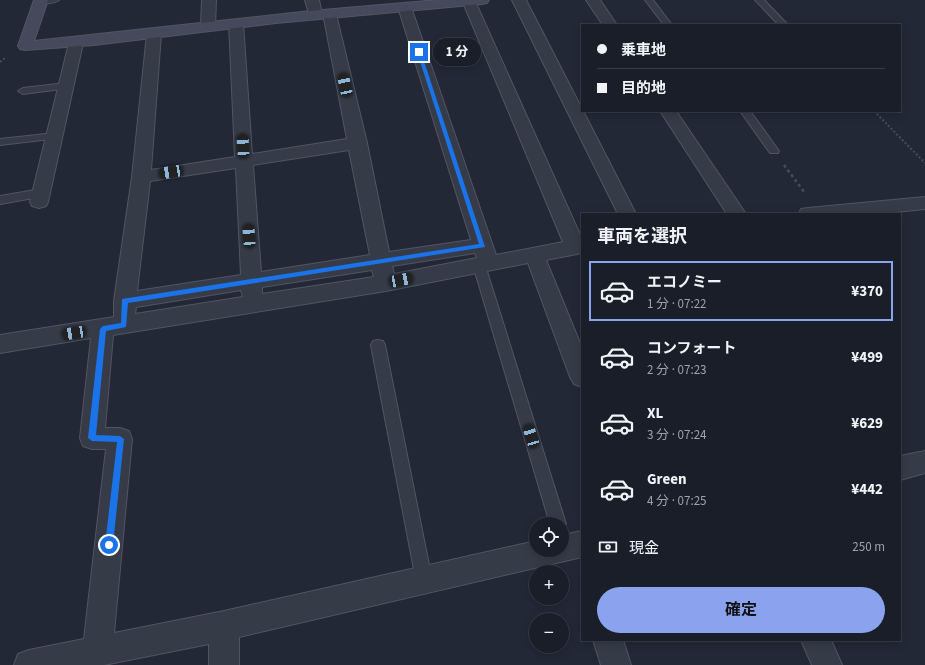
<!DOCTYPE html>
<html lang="ja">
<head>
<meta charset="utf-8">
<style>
  :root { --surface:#1a1e29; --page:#232731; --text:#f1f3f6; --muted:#9fa2a8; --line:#383c46; --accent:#8ba2ef }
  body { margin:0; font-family:"Source Sans 3","Noto Sans JP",sans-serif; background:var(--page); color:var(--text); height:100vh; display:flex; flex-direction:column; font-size:15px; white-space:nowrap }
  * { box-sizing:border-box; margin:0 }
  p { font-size:13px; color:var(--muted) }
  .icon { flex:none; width:22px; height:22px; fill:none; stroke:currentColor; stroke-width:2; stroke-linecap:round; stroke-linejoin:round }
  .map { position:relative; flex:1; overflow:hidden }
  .drawer { position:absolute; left:581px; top:213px; width:320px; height:428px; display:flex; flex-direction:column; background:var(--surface); border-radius:0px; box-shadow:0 2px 10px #0003,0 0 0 1px var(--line) }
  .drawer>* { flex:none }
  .hud { position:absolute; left:581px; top:24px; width:320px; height:88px; border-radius:0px; box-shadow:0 2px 10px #0003,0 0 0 1px var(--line); display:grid; align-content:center; height:88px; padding:0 16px; background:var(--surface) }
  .buttons { position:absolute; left:529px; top:517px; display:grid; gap:8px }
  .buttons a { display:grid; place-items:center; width:40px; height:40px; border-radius:50%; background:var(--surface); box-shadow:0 2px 10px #0003,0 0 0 1px var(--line); font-size:20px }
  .end { position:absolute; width:18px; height:18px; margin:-9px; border:5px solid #1a73e8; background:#fff; box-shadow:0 0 0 2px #fff }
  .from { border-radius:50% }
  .bubble { position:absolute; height:28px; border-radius:14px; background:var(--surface); box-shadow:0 2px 10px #0003,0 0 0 1px var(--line); font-size:13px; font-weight:700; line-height:28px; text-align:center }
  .car { position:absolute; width:12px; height:24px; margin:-12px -6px; border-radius:5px; box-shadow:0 0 3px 1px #0007; background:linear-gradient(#222 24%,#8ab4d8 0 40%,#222 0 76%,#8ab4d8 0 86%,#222 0) }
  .hud b { display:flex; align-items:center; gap:14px; height:38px; font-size:15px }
  .hud b+b { border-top:1px solid var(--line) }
  .hud i { width:10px; height:10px; background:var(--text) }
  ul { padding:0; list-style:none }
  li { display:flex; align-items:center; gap:12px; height:60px; margin:0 8px 6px; padding:0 8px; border:2px solid transparent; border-radius:0px }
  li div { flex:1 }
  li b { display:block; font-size:15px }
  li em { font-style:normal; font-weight:700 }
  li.selected { border-color:var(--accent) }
  li>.icon { width:36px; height:36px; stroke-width:1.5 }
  h2 { padding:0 16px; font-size:18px; line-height:48px }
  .pay { display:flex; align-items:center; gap:10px; height:44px; padding:0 16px; font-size:15px }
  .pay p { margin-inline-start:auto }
  .cta { display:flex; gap:8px; margin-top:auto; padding:8px 16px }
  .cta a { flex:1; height:46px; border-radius:24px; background:var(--accent); color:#111; font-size:16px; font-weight:700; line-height:46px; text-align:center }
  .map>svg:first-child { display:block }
</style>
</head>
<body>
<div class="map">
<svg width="925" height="665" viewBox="0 0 925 665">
  <rect width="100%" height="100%" fill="#232837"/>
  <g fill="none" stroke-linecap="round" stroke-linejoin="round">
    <g stroke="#515563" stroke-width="2">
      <path id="lane" d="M37,0H59C54,4 43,4 37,3Z
        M645,0H653L672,25H664Z
        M755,0H764L788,25H779Z
        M66,83L69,84V88L23,94L18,91L23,88Z
        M740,111H750L779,151L778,153H770Z
        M55,133L59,134L60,136L59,138L0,145V139Z
        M41,189L46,193L45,196L0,204V196Z
        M479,261L483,262L485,265L566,524L562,530V524H550L473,265L475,262Z
        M378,340L383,341L385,345L432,580L430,586L424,588L418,586L416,580L371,345L373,341Z"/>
    </g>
    <g stroke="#515563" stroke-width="2">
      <path id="street" d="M202,0H216L215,26L213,29H203L201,26Z
        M305,0H319L322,14L320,17H310Z
        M462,0L475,1L582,239V253L546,260L582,348V387L574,384L570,377L528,263L386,291L113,335L105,428H120L129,431L132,439L114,633L224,611L536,541V550H562V535L582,531V557L239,637V665H209V644L104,665H14L18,654L29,650L84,639L106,449H92L83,446L80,438L91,338L0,353V335L114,317V301L132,177L147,34L149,31H159L161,34L151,170L235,157L229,23L231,20H241L243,23L252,154L347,139L323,13L325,10H335L367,143L389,252L471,240L398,7L400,4H410L496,255L563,242ZM349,150L370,255L261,272L253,165ZM236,168L241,275L137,291L150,181ZM475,253L477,258L394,274L392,266ZM372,270L374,277L262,294V287ZM241,290L243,297L135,314L136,307Z
        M512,0H526L636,214H618Z
        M586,0H600L617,25H603Z
        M76,39L81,40L83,43L48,202L46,206L39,208L32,206L30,202L69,43L71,40Z
        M660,111H676L746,214H727Z
        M925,197V209L876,214H799L801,209L808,208Z
        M925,451V473L900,480V456Z
        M593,640H623L631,665H601Z
        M801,640H831L842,665H812Z"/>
    </g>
    <g stroke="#515563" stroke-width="2">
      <path id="secondary" d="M34,0H48L34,41L311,11L438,0H489L487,3L482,4L276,23L94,45L25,50L20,49L18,46Z"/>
    </g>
    <path stroke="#425056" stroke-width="2" stroke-dasharray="2 2" stroke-linecap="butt" d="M0,62L6,57
      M874,111L925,163"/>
    <path stroke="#425056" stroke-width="2.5" stroke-dasharray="3 3" stroke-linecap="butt" d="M784,165L805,193"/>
    <use href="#lane" fill="#363b48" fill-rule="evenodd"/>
    <use href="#street" fill="#363b48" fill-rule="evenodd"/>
    <use href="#secondary" fill="#45495b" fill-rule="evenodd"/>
  </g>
  <path fill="#1a73e8" d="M419,50L421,52L485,247L128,303L126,327L106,331L96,435L120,436L124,439L113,545L112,548H106L105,545L117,442L92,441L88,438L100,329L103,326L121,323L122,299L479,244L417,52Z"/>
</svg>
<div class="buttons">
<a><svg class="icon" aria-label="locate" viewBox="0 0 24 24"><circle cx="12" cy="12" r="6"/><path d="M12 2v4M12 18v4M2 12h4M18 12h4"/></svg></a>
<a>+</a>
<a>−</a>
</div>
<i class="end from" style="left:109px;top:545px"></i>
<i class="end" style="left:419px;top:52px"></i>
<div class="bubble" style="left:433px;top:38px;width:48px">1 分</div>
<i class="car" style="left:345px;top:85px;rotate:348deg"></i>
<i class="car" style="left:243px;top:146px;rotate:357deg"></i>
<i class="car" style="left:171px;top:172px;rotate:261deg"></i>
<i class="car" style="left:249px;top:236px;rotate:356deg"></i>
<i class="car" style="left:401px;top:280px;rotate:79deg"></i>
<i class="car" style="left:74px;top:333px;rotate:261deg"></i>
<i class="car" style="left:531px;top:436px;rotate:343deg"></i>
<div class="hud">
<b><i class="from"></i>乗車地</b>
<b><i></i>目的地</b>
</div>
<section class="drawer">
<h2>車両を選択</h2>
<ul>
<li class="selected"><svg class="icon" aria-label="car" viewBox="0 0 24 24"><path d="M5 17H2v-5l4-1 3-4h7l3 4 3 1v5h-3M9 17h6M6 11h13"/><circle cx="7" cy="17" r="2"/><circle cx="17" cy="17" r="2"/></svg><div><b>エコノミー</b><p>1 分 · 07:22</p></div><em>¥370</em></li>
<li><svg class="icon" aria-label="car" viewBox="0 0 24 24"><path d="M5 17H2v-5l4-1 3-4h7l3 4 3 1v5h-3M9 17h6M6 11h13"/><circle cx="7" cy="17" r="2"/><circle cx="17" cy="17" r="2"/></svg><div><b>コンフォート</b><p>2 分 · 07:23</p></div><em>¥499</em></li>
<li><svg class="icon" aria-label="car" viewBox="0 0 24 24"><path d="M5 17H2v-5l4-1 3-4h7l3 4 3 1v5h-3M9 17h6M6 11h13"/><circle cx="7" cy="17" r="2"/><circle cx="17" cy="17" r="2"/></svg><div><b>XL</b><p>3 分 · 07:24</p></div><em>¥629</em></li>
<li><svg class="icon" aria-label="car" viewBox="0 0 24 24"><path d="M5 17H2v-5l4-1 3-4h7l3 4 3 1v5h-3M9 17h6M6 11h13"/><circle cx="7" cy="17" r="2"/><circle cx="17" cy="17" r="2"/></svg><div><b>Green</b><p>4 分 · 07:25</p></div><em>¥442</em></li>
</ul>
<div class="pay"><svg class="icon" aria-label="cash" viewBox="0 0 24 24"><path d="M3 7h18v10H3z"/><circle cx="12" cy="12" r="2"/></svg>現金<p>250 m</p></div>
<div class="cta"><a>確定</a></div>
</section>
</div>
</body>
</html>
